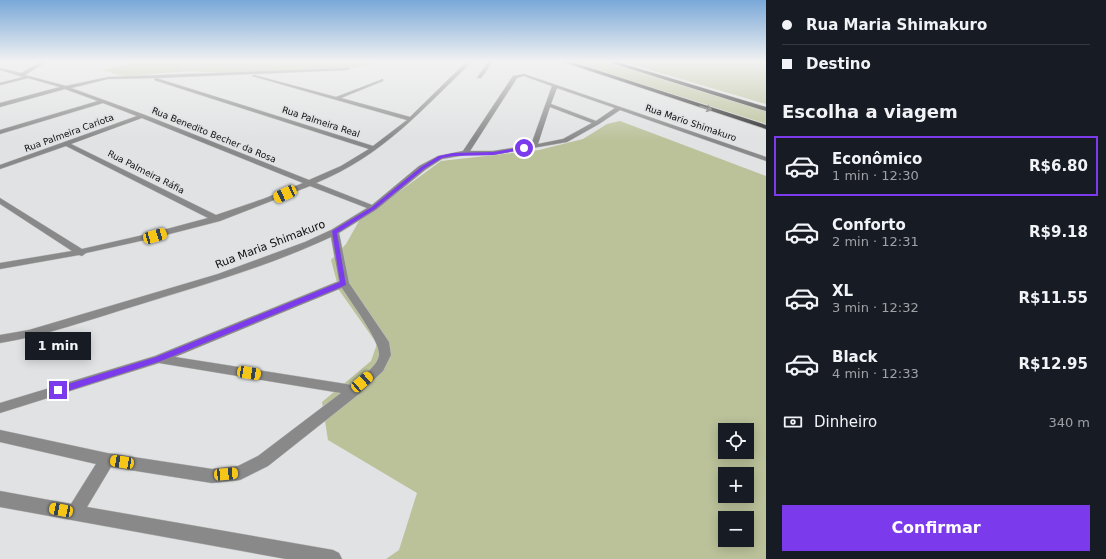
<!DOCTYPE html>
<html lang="pt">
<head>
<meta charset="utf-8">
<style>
  :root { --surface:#171b24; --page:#20242c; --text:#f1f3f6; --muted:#9ea1a6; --line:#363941; --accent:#7c3aed }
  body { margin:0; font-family:"DejaVu Sans",sans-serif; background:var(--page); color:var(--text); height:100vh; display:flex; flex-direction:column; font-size:15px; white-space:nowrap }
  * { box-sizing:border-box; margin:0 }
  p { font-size:13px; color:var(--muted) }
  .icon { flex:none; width:22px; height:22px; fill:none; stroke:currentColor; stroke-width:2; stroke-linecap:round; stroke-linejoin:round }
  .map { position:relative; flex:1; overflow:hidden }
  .sheet { display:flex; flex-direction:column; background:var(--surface); width:340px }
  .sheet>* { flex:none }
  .banner { display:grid; align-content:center; height:88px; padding:0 16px; background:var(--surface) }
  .tools { position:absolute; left:718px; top:423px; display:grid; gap:8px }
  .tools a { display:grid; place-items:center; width:36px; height:36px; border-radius:0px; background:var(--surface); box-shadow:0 2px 10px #0003; font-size:20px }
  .end { position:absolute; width:18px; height:18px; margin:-9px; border:5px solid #7c3aed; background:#fff; box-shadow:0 0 0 2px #fff }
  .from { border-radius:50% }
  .bubble { position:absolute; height:28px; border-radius:0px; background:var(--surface); box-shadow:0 2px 10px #0003; font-size:13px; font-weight:700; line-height:28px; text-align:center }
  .car { position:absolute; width:12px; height:24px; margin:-12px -6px; border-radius:5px; box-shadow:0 0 3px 1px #0007; background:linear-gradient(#f5c518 24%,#345 0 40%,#f5c518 0 76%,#345 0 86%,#f5c518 0) }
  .banner b { display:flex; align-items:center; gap:14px; height:38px; font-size:15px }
  .banner b+b { border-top:1px solid var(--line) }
  .banner i { width:10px; height:10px; background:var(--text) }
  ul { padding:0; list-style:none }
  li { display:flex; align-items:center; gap:12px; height:60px; margin:0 8px 6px; padding:0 8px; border:2px solid transparent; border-radius:0px }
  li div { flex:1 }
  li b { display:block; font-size:15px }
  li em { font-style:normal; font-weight:700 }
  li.active { border-color:var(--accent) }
  li>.icon { width:36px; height:36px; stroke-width:1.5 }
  h2 { padding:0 16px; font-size:18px; line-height:48px }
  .pay { display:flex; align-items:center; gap:10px; height:44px; padding:0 16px; font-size:15px }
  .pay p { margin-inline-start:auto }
  .cta { display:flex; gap:8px; margin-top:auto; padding:8px 16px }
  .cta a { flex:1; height:46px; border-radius:0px; background:var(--accent); color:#fff; font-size:16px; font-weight:700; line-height:46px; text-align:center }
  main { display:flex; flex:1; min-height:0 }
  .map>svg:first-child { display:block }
</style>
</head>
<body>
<main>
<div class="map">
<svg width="766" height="559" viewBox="0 0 766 559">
  <rect width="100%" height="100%" fill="#e1e2e3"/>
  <path fill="#bbc29a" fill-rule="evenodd" d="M142,61H385L347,69L225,73L189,71L125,76C117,75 111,72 102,70Z
    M570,61H602L766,111V124Z
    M620,61H766V104Z
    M620,121L766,176V559H386L399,550L417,493L328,440L322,402L371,361L377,344L339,290L331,260L346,244L359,221L441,161L539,150L583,139L607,124ZM725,430H747V452H725ZM725,474H747V496H725ZM725,518H747V540H725Z"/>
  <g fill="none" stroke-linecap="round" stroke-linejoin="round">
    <g stroke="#bfc0c1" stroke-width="1">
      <path id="minor" d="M42,61H48L25,75L66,86L108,77L350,68L348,70L156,78L373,146L407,120L252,76L254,75L336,97L383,79V81L341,98L410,117L461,67L468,61H473C421,110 384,155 316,183L372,205L419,166L438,156L463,151L513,76L524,74L766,157V161L620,110L599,124L567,142L493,155H465L442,159L425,170L376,210L339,233L349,283L389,342L391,355L383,371L359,394L268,466L240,480L212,483L111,467L87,507L333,550L339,553L342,559H286L0,507V491L71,504L96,464L0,442V430L107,453L212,469L238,466L258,456L341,393L159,363L0,413V403L155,356L339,281L331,237C269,266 203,285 138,305C92,319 47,335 0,343V335L29,330L218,274L305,242L331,230L367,208L310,186L220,221L154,238L86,253L82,256L79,255L0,269V263L72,251L0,204V198L82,249L152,233L208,218L66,146L0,169V165L137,116L103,103L0,134V130L98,101L65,89L0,107V103L60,87L28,78L0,85V83L23,77L0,70V68L21,73ZM524,76L552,86L531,145L493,151H470L517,78ZM156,78L154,80L369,149L341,166L309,180L145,115L71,88L108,79ZM557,88L615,108L596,121L551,104ZM550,107L592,123L563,139L538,144ZM142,118L303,183L263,199L216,215L71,144ZM342,288C350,301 381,342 379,355C377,368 360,377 352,385L175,357Z
        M489,61H494L481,78H477Z"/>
    </g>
    <g stroke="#bfc0c1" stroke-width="1">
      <path id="motorway" d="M560,61H569L766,125V129Z
        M605,61H614L766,107V111Z"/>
    </g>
    <use href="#minor" fill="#8a8989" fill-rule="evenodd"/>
    <use href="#motorway" fill="#2c2b2b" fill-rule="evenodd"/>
  </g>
  <defs><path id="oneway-shaft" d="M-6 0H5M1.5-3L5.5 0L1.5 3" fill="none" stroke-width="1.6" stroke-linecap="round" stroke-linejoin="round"/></defs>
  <use stroke="#6b6b6b" href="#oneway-shaft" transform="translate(706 108) rotate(18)"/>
  <linearGradient id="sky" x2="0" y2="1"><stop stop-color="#79a8d8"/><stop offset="0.44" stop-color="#f2f2f2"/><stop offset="1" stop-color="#f2f2f2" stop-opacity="0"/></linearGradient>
  <rect width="766" height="140" fill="url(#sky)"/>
  <path fill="#7c3aed" d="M524,147L526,149L493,155L453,156L442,158L424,169L375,209L337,233L346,285L161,361L58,394L54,390L55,388L156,357L340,282L332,231L372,207L421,167L439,156L453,153L493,152Z"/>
  <g text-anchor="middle" stroke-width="3.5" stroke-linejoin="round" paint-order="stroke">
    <g font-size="9" fill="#0e0e0e" stroke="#e1e2e3">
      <text transform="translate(321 122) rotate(18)" y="3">Rua Palmeira Real</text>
      <text transform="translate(691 123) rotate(19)" y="3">Rua Mario Shimakuro</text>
      <text transform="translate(69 133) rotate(-20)" y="3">Rua Palmeira Cariota</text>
      <text transform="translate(214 135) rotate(22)" y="3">Rua Benedito Becher da Rosa</text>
      <text transform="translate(146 172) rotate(27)" y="3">Rua Palmeira Ráfia</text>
    </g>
    <g font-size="11" fill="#0e0e0e" stroke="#e1e2e3">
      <text transform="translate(270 244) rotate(-21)" y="4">Rua Maria Shimakuro</text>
    </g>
  </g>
</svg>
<div class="tools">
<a><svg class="icon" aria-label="locate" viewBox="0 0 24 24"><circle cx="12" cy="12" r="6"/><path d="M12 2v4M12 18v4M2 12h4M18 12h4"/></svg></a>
<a>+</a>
<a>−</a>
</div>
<i class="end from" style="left:524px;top:148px"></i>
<i class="end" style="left:58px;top:390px"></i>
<div class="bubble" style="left:25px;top:332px;width:66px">1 min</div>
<i class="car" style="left:285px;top:194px;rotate:245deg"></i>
<i class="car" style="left:155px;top:236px;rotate:74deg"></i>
<i class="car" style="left:249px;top:373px;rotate:99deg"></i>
<i class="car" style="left:362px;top:382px;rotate:49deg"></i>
<i class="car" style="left:122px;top:462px;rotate:279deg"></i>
<i class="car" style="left:226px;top:474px;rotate:85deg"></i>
<i class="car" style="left:61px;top:510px;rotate:281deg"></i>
</div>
<section class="sheet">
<div class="banner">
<b><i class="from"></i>Rua Maria Shimakuro</b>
<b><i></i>Destino</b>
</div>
<h2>Escolha a viagem</h2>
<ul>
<li class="active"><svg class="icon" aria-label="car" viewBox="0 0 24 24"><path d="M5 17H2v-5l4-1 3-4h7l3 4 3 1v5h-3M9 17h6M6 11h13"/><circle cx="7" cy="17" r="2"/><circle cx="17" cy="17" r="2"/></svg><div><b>Econômico</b><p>1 min · 12:30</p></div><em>R$6.80</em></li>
<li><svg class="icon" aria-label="car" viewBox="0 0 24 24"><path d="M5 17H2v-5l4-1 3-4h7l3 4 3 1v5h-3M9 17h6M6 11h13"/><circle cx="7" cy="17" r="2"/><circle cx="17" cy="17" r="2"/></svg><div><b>Conforto</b><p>2 min · 12:31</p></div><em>R$9.18</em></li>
<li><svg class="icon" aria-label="car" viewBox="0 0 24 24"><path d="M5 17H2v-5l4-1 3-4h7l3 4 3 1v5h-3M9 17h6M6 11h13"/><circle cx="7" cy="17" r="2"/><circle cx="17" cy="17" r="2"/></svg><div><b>XL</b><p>3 min · 12:32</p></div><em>R$11.55</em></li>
<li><svg class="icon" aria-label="car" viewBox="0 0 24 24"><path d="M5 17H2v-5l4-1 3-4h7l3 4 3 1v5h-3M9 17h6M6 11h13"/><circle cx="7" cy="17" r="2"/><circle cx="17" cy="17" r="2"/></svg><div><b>Black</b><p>4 min · 12:33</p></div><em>R$12.95</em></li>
</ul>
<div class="pay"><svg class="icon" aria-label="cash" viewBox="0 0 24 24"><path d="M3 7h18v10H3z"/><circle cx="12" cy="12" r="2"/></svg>Dinheiro<p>340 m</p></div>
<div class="cta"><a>Confirmar</a></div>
</section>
</main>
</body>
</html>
